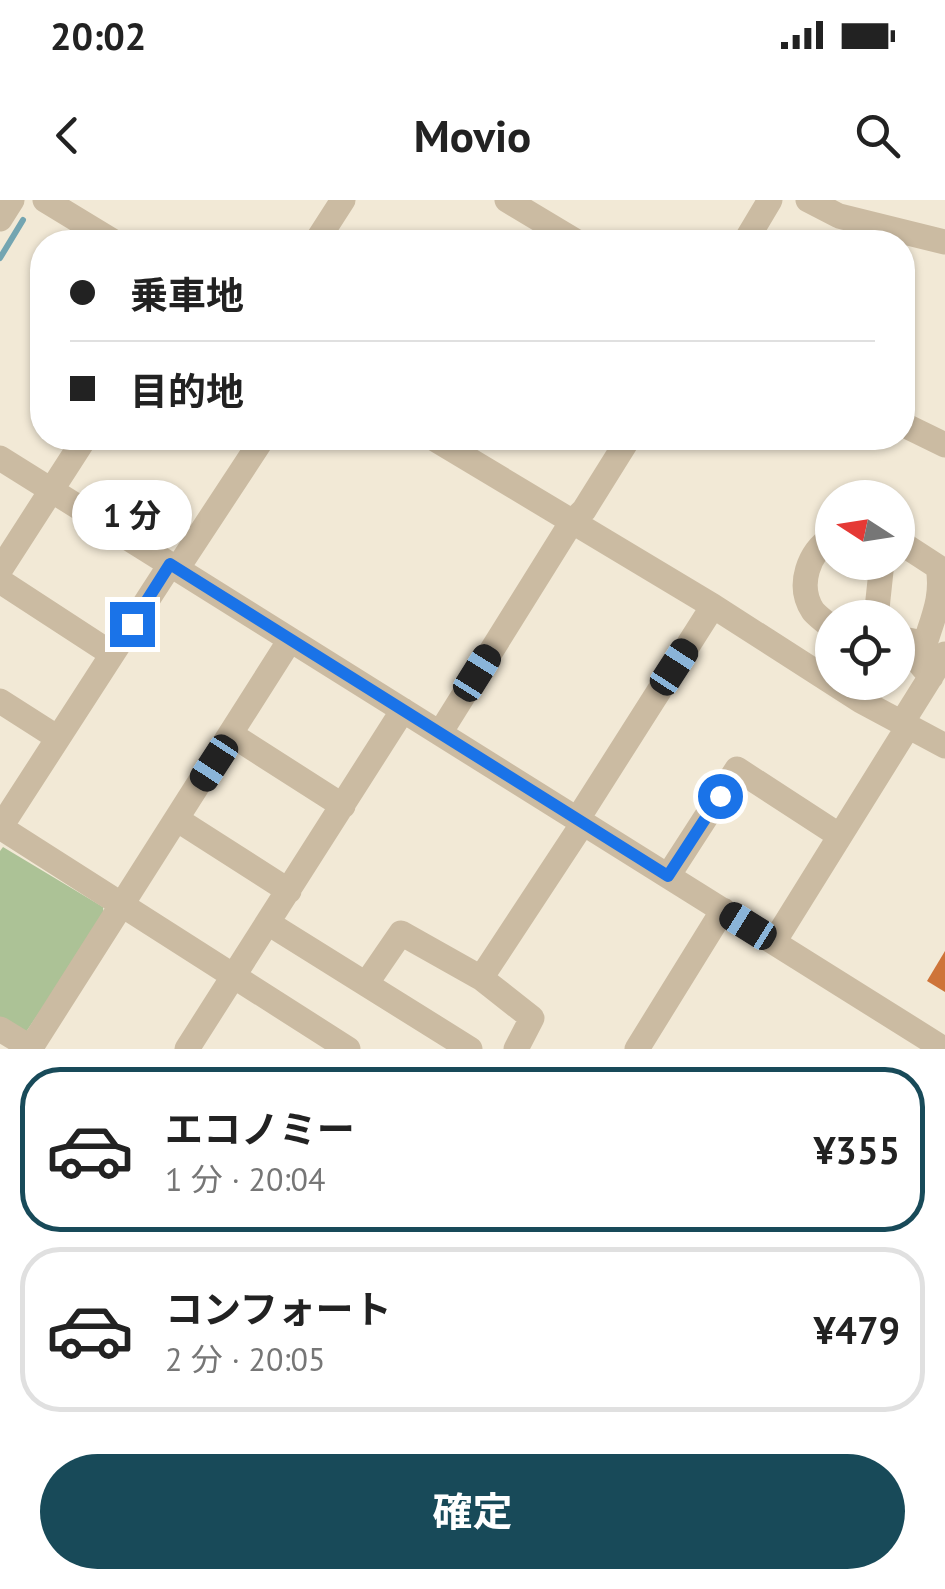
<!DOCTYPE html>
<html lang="ja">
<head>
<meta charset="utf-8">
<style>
  :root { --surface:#fff; --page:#f6f6f6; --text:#222; --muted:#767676; --line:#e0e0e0; --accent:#184a59 }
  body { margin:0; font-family:"PT Sans","Noto Sans JP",sans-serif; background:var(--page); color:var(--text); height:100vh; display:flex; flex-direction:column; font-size:38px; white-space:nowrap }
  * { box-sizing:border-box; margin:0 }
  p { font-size:32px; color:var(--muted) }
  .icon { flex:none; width:55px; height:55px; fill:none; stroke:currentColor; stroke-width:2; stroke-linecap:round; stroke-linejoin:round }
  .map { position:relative; height:849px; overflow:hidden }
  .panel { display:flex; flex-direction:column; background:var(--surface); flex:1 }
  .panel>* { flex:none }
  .guide { position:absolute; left:30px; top:30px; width:885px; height:220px; border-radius:40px; box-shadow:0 2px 8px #0004; display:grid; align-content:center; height:220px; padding:0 40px; background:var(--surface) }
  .needle { width:65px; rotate:282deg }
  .tools { position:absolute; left:815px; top:280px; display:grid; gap:20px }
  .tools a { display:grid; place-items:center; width:100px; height:100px; border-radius:50%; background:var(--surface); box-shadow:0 2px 8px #0004; font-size:50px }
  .end { position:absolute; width:45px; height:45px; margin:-22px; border:12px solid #1a73e8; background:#fff; box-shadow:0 0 0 5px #fff }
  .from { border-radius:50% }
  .bubble { position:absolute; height:70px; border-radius:35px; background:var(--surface); box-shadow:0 2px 8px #0004; font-size:32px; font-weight:700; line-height:70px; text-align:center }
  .car { position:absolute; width:30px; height:60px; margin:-30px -15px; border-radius:12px; box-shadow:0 0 8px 2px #0007; background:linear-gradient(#222 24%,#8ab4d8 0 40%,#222 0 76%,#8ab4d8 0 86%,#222 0) }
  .guide b { display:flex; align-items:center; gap:35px; height:95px; font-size:38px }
  .guide b+b { border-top:2px solid var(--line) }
  .guide i { width:25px; height:25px; background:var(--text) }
  ul { padding:18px 0 0; list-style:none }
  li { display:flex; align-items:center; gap:30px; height:165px; margin:0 20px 15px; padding:0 20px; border:5px solid var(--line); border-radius:40px }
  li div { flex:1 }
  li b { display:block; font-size:38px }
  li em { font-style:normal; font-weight:700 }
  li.current { border-color:var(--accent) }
  li>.icon { width:90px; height:90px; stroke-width:1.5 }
  .primary-button { display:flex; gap:20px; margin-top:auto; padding:20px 40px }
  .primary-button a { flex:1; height:115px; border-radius:60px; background:var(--accent); color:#fff; font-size:40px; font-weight:700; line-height:115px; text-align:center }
  .status { display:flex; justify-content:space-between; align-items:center; height:70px; padding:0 50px; background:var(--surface); direction:ltr }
  .status svg { height:28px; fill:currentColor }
  header { display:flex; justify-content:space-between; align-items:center; height:130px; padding:0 40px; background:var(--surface); font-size:45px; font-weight:700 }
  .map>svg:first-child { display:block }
</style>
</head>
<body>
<div class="status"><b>20:02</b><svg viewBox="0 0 49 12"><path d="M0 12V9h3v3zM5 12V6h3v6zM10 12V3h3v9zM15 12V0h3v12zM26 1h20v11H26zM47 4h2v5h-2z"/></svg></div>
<header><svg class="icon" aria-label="back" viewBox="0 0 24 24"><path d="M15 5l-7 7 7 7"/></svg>Movio<svg class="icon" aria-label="search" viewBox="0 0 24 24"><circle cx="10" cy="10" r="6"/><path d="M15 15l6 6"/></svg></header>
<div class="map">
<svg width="945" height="849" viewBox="0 0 945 849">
  <rect width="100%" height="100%" fill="#f2e9d6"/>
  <path fill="#acc296" d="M3,647L103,707L104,716L24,835L0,821V651Z"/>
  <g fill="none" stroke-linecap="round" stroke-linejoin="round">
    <path stroke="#74a5b1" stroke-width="6" d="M0,58L23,20"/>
  </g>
  <path fill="#ce7439" d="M945,751V792L927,781Z"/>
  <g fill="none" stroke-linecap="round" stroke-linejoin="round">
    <path stroke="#cbbba2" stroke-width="25" d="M45,0L114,42
      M507,0L577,42
      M808,0L839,16L945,42
      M0,19L12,0
      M316,42L343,0
      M745,42L770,0
      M902,224L945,245
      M433,238L713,406L861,501L945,546
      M0,258L944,849
      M832,337C809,352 796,385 813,411C818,417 827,423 832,428
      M898,341L938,367C945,404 926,429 920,464L931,477
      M177,369L263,238
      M0,370L85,238
      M0,381L112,454
      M876,418L882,362
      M898,438L923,443
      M0,501L58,538
      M903,521L945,454
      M440,533L571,323L584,310L629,238
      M232,535L343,606
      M178,620L289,691
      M577,620L713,406
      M0,627L348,849
      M0,628L170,365
      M668,676L737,569L840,636
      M268,723L470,849
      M774,742L909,525
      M481,778L583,623
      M366,784L401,733L481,778L532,818L516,849
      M0,829L31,848
      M30,849L290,440
      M187,849L403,510
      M637,849L723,710"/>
  </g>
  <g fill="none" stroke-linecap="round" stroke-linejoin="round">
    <path stroke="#1a73e8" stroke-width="12" d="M132,424L170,364L668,676L720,596"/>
  </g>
</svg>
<div class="tools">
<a><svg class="needle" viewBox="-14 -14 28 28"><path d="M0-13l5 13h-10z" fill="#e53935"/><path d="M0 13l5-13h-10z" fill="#767676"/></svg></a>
<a><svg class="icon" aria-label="locate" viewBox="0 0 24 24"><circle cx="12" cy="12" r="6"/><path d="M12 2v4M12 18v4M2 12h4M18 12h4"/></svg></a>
</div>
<i class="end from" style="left:720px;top:596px"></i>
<i class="end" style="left:132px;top:424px"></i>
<div class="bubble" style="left:72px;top:280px;width:120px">1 分</div>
<i class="car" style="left:674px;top:467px;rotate:33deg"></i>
<i class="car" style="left:477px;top:473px;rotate:32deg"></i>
<i class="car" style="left:214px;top:563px;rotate:213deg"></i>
<i class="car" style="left:748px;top:726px;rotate:302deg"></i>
<div class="guide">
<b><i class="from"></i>乗車地</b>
<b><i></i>目的地</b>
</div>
</div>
<section class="panel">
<ul>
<li class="current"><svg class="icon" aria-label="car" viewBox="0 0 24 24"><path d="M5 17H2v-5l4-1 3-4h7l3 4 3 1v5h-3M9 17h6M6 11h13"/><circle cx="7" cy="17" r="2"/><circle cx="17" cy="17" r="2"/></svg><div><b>エコノミー</b><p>1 分 · 20:04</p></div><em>¥355</em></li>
<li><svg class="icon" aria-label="car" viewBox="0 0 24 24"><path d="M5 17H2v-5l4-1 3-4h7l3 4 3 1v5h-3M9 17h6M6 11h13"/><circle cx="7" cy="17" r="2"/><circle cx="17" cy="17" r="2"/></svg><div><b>コンフォート</b><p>2 分 · 20:05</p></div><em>¥479</em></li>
</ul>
<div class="primary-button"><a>確定</a></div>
</section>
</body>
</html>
